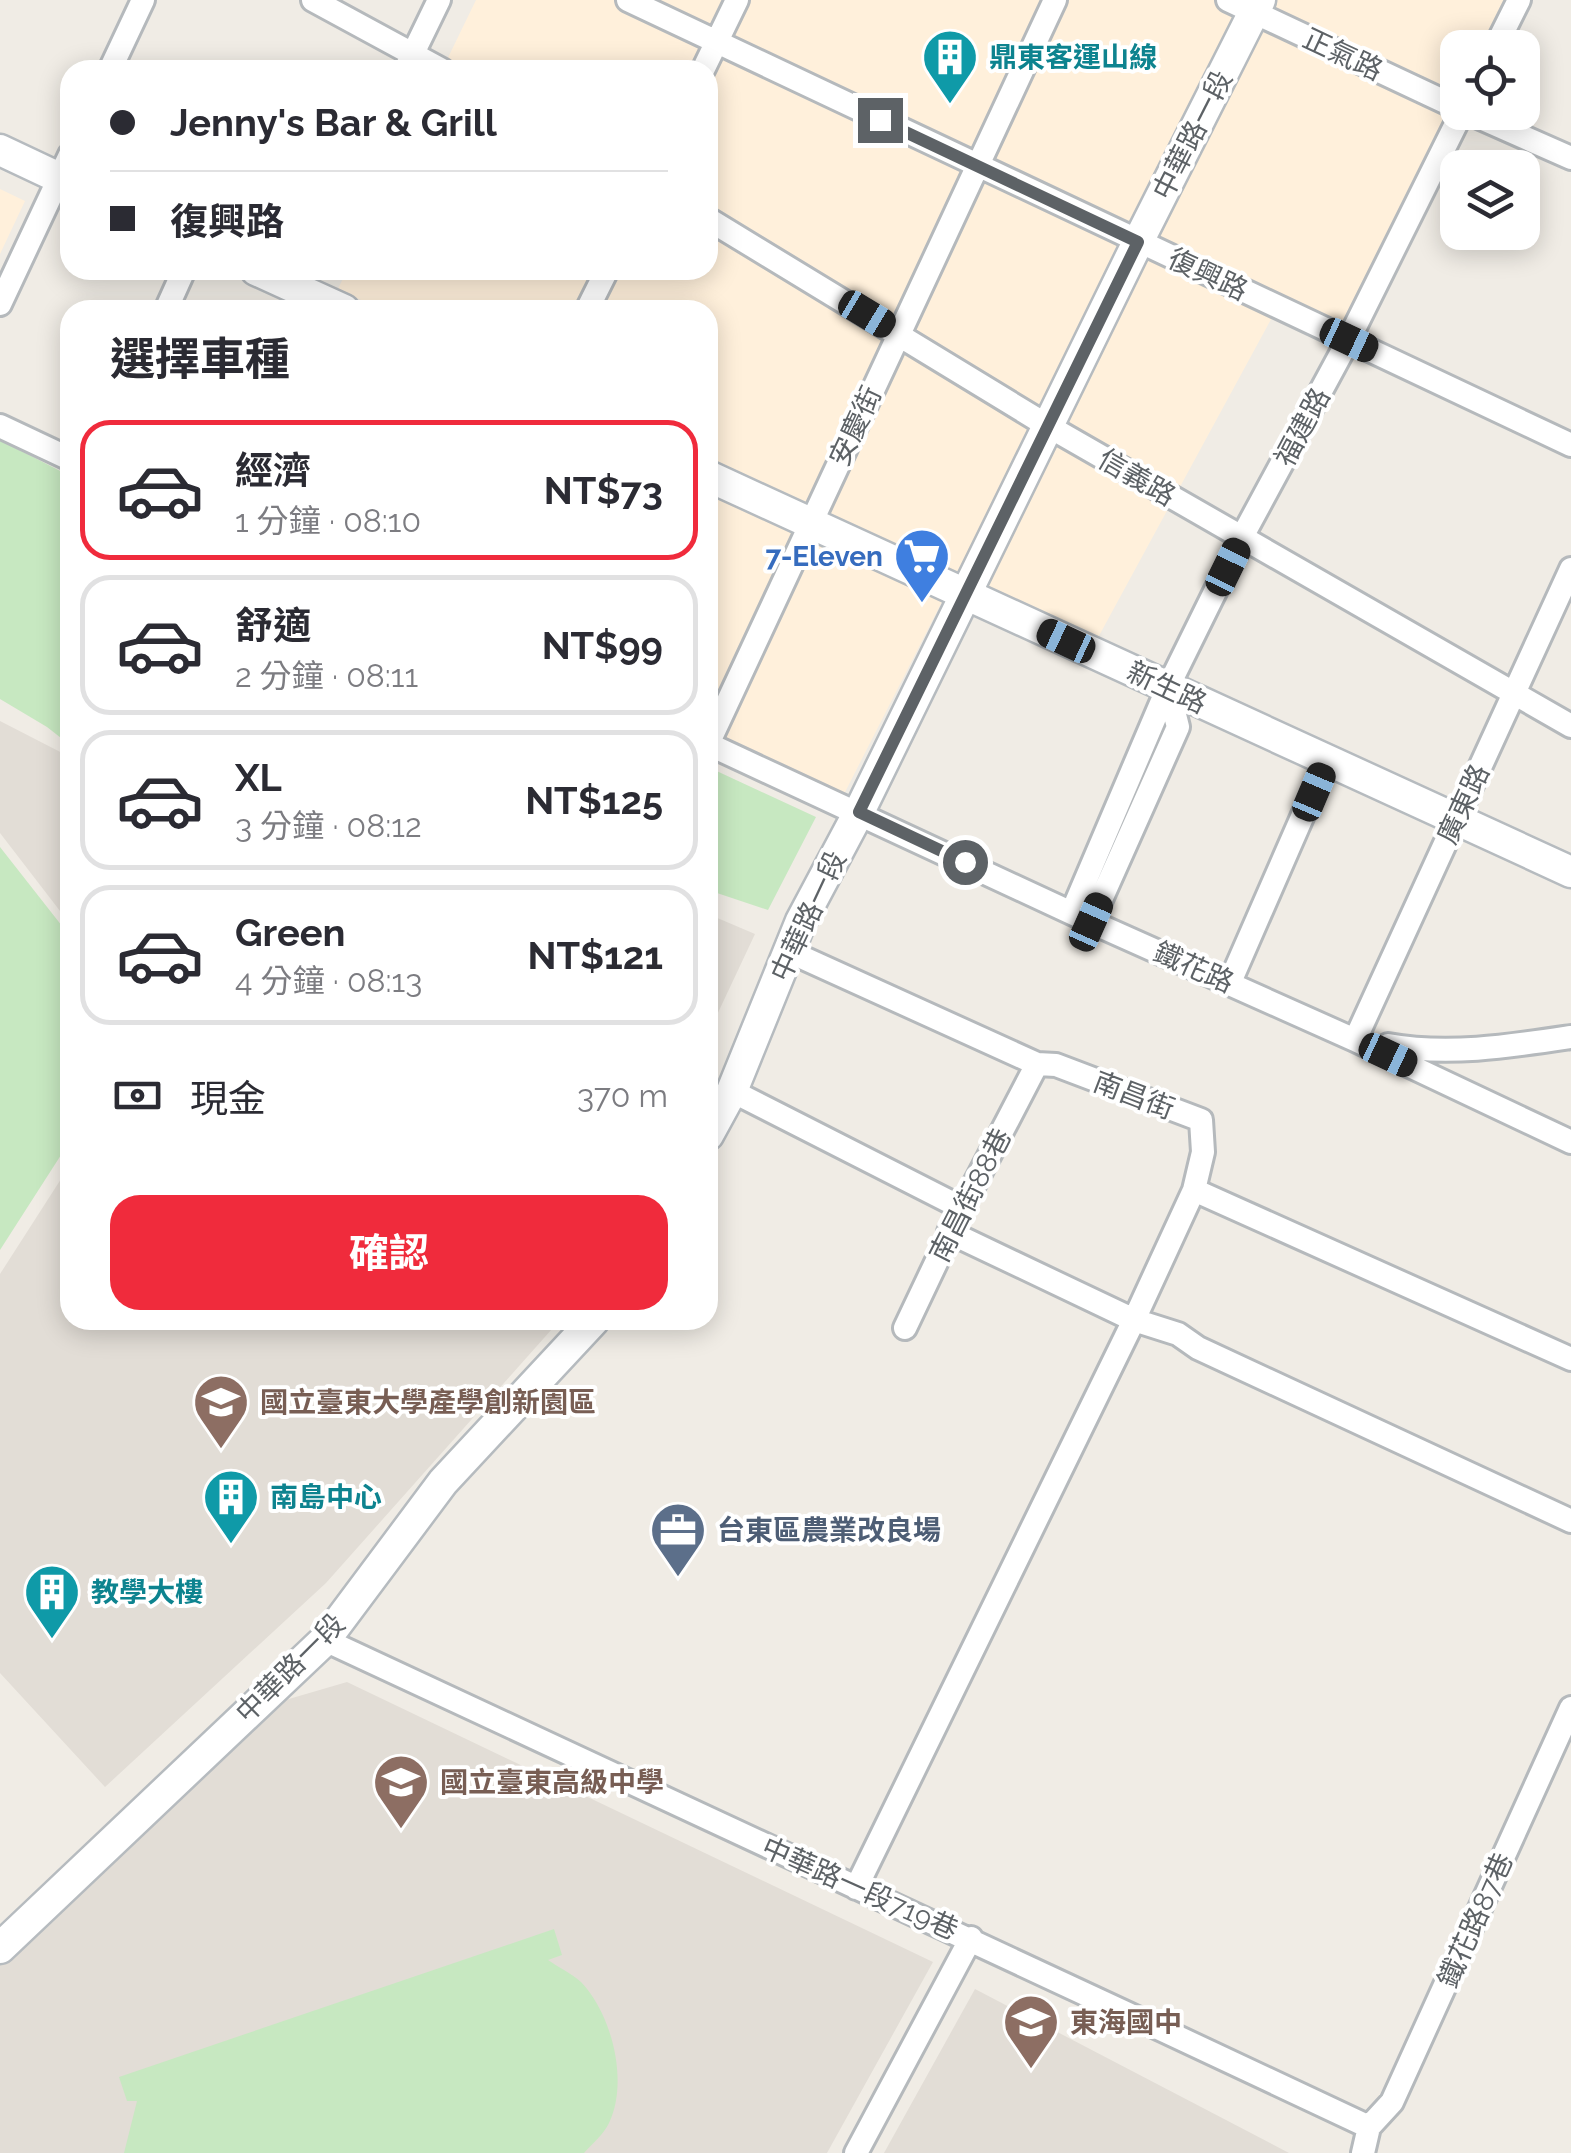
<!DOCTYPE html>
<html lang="zh-TW">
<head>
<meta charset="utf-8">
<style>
  :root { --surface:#fff; --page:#f2f2f3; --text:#2b2b33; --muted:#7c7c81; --line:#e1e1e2; --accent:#f02b3c }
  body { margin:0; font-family:Raleway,"Noto Sans TC",sans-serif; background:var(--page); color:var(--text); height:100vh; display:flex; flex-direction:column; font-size:38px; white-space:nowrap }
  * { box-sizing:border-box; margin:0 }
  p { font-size:32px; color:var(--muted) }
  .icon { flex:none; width:55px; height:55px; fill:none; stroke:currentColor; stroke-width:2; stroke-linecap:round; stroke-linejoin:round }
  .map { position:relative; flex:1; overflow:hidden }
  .sheet { position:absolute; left:60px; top:300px; width:658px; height:1030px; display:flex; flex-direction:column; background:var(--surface); border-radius:30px; box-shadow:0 5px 25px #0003 }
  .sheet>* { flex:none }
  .top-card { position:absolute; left:60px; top:60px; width:658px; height:220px; border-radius:30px; box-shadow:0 5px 25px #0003; display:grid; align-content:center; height:220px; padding:0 50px; background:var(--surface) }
  .fabs { position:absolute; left:1440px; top:30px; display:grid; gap:20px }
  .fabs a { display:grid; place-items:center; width:100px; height:100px; border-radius:20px; background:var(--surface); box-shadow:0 5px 25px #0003; font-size:50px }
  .end { position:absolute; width:45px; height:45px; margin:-22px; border:12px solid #5d6266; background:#fff; box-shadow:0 0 0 5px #fff }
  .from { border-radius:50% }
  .car { position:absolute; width:30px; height:60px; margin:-30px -15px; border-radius:12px; box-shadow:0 0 8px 2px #0007; background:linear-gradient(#222 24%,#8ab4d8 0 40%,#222 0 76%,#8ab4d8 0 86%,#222 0) }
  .top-card b { display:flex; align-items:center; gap:35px; height:95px; font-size:38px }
  .top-card b+b { border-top:2px solid var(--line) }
  .top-card i { width:25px; height:25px; background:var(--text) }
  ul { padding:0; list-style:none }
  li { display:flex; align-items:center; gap:30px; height:140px; margin:0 20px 15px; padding:0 30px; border:5px solid var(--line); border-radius:30px }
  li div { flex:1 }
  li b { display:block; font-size:38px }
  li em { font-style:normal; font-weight:700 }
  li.current { border-color:var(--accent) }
  li>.icon { width:90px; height:90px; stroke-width:1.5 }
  h2 { padding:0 50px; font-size:45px; line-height:120px }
  .pay { display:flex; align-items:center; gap:25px; height:110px; padding:0 50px; font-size:38px }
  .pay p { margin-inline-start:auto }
  .action { display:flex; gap:20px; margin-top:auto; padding:20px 50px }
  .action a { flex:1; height:115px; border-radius:30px; background:var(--accent); color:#fff; font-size:40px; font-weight:700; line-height:115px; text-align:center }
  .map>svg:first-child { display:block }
</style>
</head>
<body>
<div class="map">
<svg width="1571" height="2153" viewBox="0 0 1571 2153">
  <rect width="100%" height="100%" fill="#f0ece5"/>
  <path fill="#fff0db" d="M476,0H1523L1499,47L1458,48V112L1349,348L1275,312L1094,645L955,576L841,800L708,741V310H382L338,289L347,270H708V70H442Z
    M0,189L25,201L0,254Z"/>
  <path fill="#e2ddd6" d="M0,721L70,757V924L0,833Z
    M708,914L755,934L708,1034Z
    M70,1165V1320H560L326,1583L105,1787L0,1673V1274Z
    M347,1682L933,1962L827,2153H0V1964L282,1701Z
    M975,1989L1289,2153H884Z"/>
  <path fill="#c7e8c1" d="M0,440L70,476V745L47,727L0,699Z
    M708,767L816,817L768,910L708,890Z
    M0,847L62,926L61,1155L0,1250Z
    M554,1929L562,1955L548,1960C558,1967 571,1973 581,1982C612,2014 629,2082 609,2123C604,2134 592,2144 584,2153H124L137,2101H127L119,2077Z"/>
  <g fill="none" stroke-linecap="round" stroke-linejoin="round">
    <g stroke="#b5b9bc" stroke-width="28">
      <path id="street" d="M313,0L442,70
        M628,0L1571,445
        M1228,0L1458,108
        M1495,48L1519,0
        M110,70L143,0
        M405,70L439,0
        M703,70L737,0
        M1467,112L1571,158
        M708,219L1048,426L1571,726
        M0,304L70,155
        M166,310L184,270
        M587,310L607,270
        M0,426L70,459
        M708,744L1091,922L1355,1040L1571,1142
        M708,744L1055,0
        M1072,912L1168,687L1242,537L1349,339L1462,112
        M1091,922L1178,727L1168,687
        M788,951L1037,1064L1056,1065L1201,1120L1203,1152L1194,1190L1134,1320L856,1888
        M1230,982L1327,760
        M1355,1040L1571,569
        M1388,1045C1448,1056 1511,1046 1571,1037
        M732,1091L962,1208
        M1194,1190L1571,1359
        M949,1232L1134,1320L1178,1334L1198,1348L1571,1521
        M905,1328L962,1208L1037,1064
        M325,1640C673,1804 1022,1963 1369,2127L1363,2153
        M1369,2127L1392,2102L1571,1708
        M856,2153L971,1938"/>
    </g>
    <g stroke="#b6bbbf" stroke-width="35">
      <path id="secondary" d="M0,150L70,183
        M256,270L344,310
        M708,476L1571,872
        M708,1135L732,1091L801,921L859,812L1138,242L1260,0
        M0,1948L325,1640L443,1482L594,1320"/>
    </g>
    <use href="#street" stroke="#fff" stroke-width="22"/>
    <use href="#secondary" stroke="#fff" stroke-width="30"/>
  </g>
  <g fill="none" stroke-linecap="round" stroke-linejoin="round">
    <path stroke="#5d6266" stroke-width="12" d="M880,120L1138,242L859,812L965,862"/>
  </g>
  <defs>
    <g id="building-pin" transform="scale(2.875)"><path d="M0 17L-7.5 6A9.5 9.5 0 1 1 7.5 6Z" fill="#0f9aa8" stroke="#fff"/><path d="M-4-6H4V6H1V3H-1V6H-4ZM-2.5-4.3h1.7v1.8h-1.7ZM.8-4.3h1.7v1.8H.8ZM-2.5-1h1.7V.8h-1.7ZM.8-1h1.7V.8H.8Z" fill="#fff"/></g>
    <g id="supermarket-pin" transform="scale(2.875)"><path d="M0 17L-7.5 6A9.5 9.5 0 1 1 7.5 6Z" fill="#3f7fe0" stroke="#fff"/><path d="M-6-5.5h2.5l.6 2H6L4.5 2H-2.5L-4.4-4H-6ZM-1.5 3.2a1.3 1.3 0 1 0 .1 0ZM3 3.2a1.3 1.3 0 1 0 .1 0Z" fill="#fff"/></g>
    <g id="school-pin" transform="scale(2.875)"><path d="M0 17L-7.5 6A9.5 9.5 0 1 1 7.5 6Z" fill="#8d6e63" stroke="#fff"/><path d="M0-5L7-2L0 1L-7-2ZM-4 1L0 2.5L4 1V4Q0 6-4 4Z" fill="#fff"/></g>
    <g id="office-pin" transform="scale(2.875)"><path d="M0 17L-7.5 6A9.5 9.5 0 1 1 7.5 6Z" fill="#5c6f8a" stroke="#fff"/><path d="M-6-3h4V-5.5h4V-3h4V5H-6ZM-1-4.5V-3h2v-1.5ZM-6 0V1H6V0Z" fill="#fff"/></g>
  </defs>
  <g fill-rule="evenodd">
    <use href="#building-pin" x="950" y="57"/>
    <use href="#supermarket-pin" x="922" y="556"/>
    <use href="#school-pin" x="221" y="1402"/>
    <use href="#building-pin" x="231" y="1497"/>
    <use href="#office-pin" x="678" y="1530"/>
    <use href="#building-pin" x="52" y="1592"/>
    <use href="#school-pin" x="401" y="1782"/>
    <use href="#school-pin" x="1031" y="2022"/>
  </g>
  <g text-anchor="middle" stroke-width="8" stroke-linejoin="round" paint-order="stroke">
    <g font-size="28" fill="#5d6266" stroke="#fff">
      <text transform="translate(1343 54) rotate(25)" y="10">正氣路</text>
      <text transform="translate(1192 135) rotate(-63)" y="10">中華路一段</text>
      <text transform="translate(1208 274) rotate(25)" y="10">復興路</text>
      <text transform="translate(855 426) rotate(-65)" y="10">安慶街</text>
      <text transform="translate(1302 427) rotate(-62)" y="10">福建路</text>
      <text transform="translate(1137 477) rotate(30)" y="10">信義路</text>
      <text transform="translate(1167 687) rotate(25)" y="10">新生路</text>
      <text transform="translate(1463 804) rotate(-65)" y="10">廣東路</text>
      <text transform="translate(808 916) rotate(-65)" y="10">中華路一段</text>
      <text transform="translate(1194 967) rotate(24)" y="10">鐵花路</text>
      <text transform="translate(1134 1095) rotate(21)" y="10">南昌街</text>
      <text transform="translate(970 1195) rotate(-63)" y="10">南昌街88巷</text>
      <text transform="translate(290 1668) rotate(-45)" y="10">中華路一段</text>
      <text transform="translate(860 1888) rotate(24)" y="10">中華路一段719巷</text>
      <text transform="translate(1475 1920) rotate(-66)" y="10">鐵花路87巷</text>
    </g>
    <g font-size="28" font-weight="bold" fill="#0d838f" stroke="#fff" text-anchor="start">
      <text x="989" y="67">鼎東客運山線</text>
      <text x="270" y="1507">南島中心</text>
      <text x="91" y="1602">教學大樓</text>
    </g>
    <g font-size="28" font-weight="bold" fill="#366cbe" stroke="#fff" text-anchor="end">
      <text x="883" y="566">7-Eleven</text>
    </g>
    <g font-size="28" font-weight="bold" fill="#785e54" stroke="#fff" text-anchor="start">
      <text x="260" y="1412">國立臺東大學產學創新園區</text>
      <text x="440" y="1792">國立臺東高級中學</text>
      <text x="1070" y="2032">東海國中</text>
    </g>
    <g font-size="28" font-weight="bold" fill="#4e5e75" stroke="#fff" text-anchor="start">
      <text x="717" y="1540">台東區農業改良場</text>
    </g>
  </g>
</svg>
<div class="fabs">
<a><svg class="icon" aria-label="locate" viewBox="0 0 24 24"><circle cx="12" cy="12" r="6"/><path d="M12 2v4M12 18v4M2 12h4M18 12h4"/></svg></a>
<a><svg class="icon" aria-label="layers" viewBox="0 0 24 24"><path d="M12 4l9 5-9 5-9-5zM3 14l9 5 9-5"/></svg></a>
</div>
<i class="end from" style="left:965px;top:862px"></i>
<i class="end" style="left:880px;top:120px"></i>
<i class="car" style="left:867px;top:314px;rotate:121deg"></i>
<i class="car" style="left:1349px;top:340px;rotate:115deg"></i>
<i class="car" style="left:1228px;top:567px;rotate:26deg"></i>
<i class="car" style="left:1066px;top:641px;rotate:295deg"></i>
<i class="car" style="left:1314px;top:792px;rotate:23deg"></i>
<i class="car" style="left:1091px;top:922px;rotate:24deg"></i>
<i class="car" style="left:1388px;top:1055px;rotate:115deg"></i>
<div class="top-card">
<b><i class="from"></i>Jenny's Bar &amp; Grill</b>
<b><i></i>復興路</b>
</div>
<section class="sheet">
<h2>選擇車種</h2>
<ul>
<li class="current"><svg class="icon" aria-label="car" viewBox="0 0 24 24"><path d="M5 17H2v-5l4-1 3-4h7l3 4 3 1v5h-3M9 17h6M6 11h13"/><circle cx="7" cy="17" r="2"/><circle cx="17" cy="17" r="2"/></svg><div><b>經濟</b><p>1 分鐘 · 08:10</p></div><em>NT$73</em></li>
<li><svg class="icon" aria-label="car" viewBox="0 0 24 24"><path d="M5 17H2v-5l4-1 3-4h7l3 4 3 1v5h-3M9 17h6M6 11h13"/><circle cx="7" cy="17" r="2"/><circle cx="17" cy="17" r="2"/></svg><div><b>舒適</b><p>2 分鐘 · 08:11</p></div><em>NT$99</em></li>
<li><svg class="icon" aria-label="car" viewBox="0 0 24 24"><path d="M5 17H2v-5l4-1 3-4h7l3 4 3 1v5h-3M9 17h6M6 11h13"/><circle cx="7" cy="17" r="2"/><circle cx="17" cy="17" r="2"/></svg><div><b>XL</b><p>3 分鐘 · 08:12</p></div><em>NT$125</em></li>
<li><svg class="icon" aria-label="car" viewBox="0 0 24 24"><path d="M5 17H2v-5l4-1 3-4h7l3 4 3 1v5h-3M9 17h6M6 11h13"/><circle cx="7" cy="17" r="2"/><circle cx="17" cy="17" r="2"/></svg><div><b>Green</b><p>4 分鐘 · 08:13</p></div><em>NT$121</em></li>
</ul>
<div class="pay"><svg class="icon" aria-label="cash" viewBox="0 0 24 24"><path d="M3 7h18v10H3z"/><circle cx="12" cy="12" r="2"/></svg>現金<p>370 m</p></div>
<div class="action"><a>確認</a></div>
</section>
</div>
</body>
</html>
